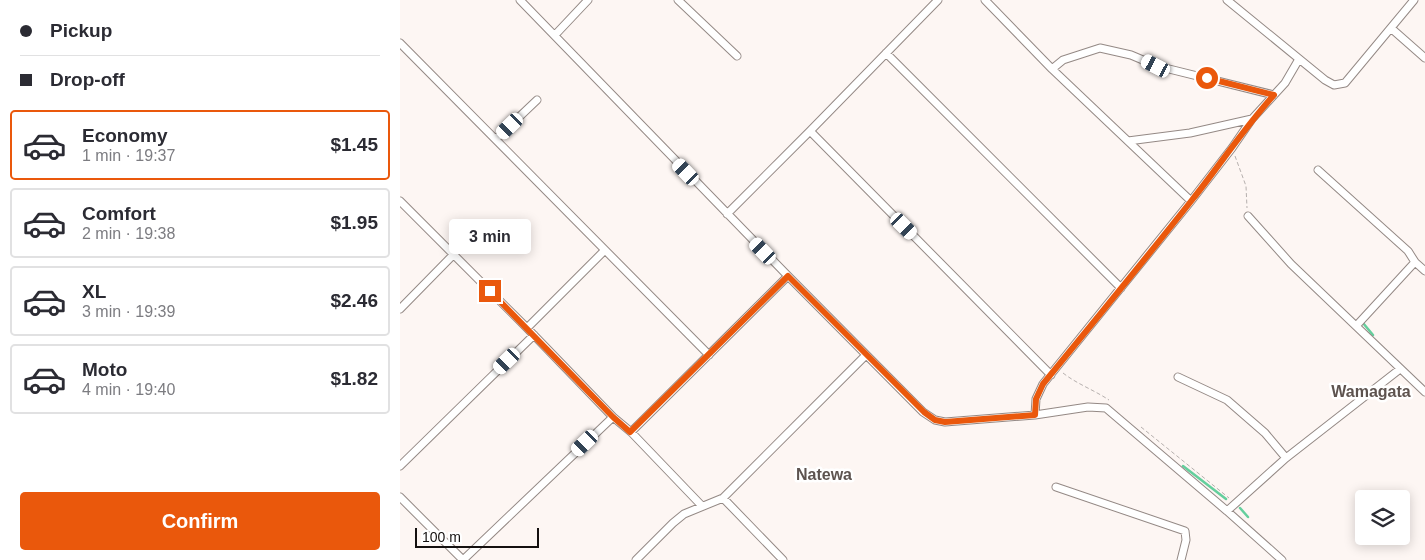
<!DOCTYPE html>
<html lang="en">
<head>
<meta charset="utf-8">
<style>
  :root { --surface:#fff; --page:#f7f7f7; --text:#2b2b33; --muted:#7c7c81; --line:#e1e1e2; --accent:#ea580c }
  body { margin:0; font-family:Arial,sans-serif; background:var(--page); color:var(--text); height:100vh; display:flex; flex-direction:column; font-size:19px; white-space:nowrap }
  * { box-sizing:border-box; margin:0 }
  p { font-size:16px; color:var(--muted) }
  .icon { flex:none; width:28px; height:28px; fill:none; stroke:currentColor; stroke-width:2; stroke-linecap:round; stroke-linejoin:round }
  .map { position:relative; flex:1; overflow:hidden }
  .drawer { display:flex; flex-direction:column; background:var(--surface); width:400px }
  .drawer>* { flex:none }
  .guide { display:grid; align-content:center; height:110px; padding:0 20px; background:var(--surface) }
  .buttons { position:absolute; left:955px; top:490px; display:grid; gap:10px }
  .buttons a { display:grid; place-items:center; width:55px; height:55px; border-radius:5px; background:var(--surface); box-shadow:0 2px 12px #0003; font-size:25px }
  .scale { position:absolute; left:15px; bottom:12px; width:124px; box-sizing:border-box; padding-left:5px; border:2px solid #14100f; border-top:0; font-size:14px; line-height:18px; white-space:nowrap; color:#14100f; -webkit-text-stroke:4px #fff; paint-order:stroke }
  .end { position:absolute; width:22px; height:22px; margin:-11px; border:6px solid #ea580c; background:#fff; box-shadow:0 0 0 2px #fff }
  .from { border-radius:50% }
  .bubble { position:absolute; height:35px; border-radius:5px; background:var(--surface); box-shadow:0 2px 12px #0003; font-size:16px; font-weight:700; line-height:35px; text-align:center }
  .car { position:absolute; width:15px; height:30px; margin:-15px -8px; border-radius:6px; box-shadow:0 0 4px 1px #0007; background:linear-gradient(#fff 24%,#345 0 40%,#fff 0 76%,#345 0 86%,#fff 0) }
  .guide b { display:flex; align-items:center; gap:18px; height:48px; font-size:19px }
  .guide b+b { border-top:1px solid var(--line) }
  .guide i { width:12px; height:12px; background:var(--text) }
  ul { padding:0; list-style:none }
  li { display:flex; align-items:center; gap:15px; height:70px; margin:0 10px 8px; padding:0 10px; border:2px solid var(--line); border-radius:5px }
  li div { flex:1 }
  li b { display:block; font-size:19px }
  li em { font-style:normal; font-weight:700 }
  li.active { border-color:var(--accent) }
  li>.icon { width:45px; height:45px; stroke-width:1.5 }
  .cta { display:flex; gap:10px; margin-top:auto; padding:10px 20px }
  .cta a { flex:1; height:58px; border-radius:5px; background:var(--accent); color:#fff; font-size:20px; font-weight:700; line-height:58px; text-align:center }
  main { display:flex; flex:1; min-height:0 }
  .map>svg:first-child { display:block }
</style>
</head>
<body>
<main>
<section class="drawer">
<div class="guide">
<b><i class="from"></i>Pickup</b>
<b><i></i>Drop-off</b>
</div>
<ul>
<li class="active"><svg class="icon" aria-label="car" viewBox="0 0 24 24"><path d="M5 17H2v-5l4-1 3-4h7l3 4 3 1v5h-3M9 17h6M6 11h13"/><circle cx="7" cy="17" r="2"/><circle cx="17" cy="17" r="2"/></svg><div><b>Economy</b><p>1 min · 19:37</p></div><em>$1.45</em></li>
<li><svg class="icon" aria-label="car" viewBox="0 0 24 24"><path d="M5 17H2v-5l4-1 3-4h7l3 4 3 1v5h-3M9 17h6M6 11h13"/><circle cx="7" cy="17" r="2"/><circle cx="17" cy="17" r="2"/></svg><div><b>Comfort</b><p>2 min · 19:38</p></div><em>$1.95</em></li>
<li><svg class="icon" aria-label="car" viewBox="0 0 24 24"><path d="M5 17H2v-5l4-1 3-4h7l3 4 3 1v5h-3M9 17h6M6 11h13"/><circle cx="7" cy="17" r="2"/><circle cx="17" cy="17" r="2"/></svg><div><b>XL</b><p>3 min · 19:39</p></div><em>$2.46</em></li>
<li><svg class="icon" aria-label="car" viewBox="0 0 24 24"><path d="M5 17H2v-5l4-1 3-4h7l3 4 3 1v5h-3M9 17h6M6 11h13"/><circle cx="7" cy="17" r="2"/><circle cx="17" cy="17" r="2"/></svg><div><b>Moto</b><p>4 min · 19:40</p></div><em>$1.82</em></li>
</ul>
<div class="cta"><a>Confirm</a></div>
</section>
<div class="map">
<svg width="1025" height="560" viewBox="0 0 1025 560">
  <rect width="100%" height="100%" fill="#fdf6f3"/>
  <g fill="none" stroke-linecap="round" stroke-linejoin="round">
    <path stroke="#64cf9d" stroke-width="2.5" d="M963,323L973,335
      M783,466L826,499
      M840,508L848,517"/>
    <g stroke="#948985" stroke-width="9">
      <path id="minor" d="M120,0L388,276L523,412L535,420L545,422L635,415L688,407L706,408L827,511L882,560
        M278,0L337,56
        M585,0L652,69L791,201
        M827,0L925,80L934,85L945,83L1014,0
        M992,29L1025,58
        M155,35L188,0
        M0,43L309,355
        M486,53L721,288
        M652,69L663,60L700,48L731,55L757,66L874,95
        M410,131L651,375
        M96,139L137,100
        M728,141L790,133L852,119
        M918,170L1008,251L1015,262L957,325
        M0,201L127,328L213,417
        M327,214L410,131L538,0
        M848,216L891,264L1025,392
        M1015,262L1025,271
        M0,309L53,255
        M127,328L205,250
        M778,377L827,400L865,433L886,458
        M635,415L636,399L643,384L791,201L832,148L852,119L885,83L899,59
        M231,432L302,506
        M0,466L134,335
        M656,487L785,531L786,540L781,560
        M0,497L63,560
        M323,498L383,560
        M827,511L886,458L1000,369
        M63,560L213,417L231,432L388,276
        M236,560L273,523L284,514L323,498L466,355"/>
    </g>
    <path stroke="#b6b0ae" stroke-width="1" stroke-dasharray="4 2.5" stroke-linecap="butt" d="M835,156L846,186L847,208
      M663,373C677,384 694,390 709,400
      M741,427L829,498"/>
    <use href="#minor" stroke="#fff" stroke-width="7"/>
  </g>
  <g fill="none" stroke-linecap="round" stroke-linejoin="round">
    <path stroke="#ea580c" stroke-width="6" d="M90,291L213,417L230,432L388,276L524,412L535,420L545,422L635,415L636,399L643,384C693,323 743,262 792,200C820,165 844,128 874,95L807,78"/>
  </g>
  <g text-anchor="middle" stroke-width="5" stroke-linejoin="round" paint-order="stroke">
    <g font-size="16" font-weight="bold" fill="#5d534f" stroke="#fff">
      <text x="971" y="397">Wamagata</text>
      <text x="424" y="480">Natewa</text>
    </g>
  </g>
</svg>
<div class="buttons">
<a><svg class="icon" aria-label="layers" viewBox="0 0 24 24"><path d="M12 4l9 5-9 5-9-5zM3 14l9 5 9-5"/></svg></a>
</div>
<div class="scale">100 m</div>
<i class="end from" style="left:807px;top:78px"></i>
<i class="end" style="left:90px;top:291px"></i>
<div class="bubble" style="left:49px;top:219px;width:82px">3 min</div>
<i class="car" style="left:756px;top:66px;rotate:297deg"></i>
<i class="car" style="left:110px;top:126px;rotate:226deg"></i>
<i class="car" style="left:286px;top:172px;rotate:316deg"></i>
<i class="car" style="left:504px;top:226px;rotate:135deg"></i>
<i class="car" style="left:363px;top:251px;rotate:316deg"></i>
<i class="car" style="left:107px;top:361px;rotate:226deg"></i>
<i class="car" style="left:185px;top:443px;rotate:226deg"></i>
</div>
</main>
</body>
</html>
